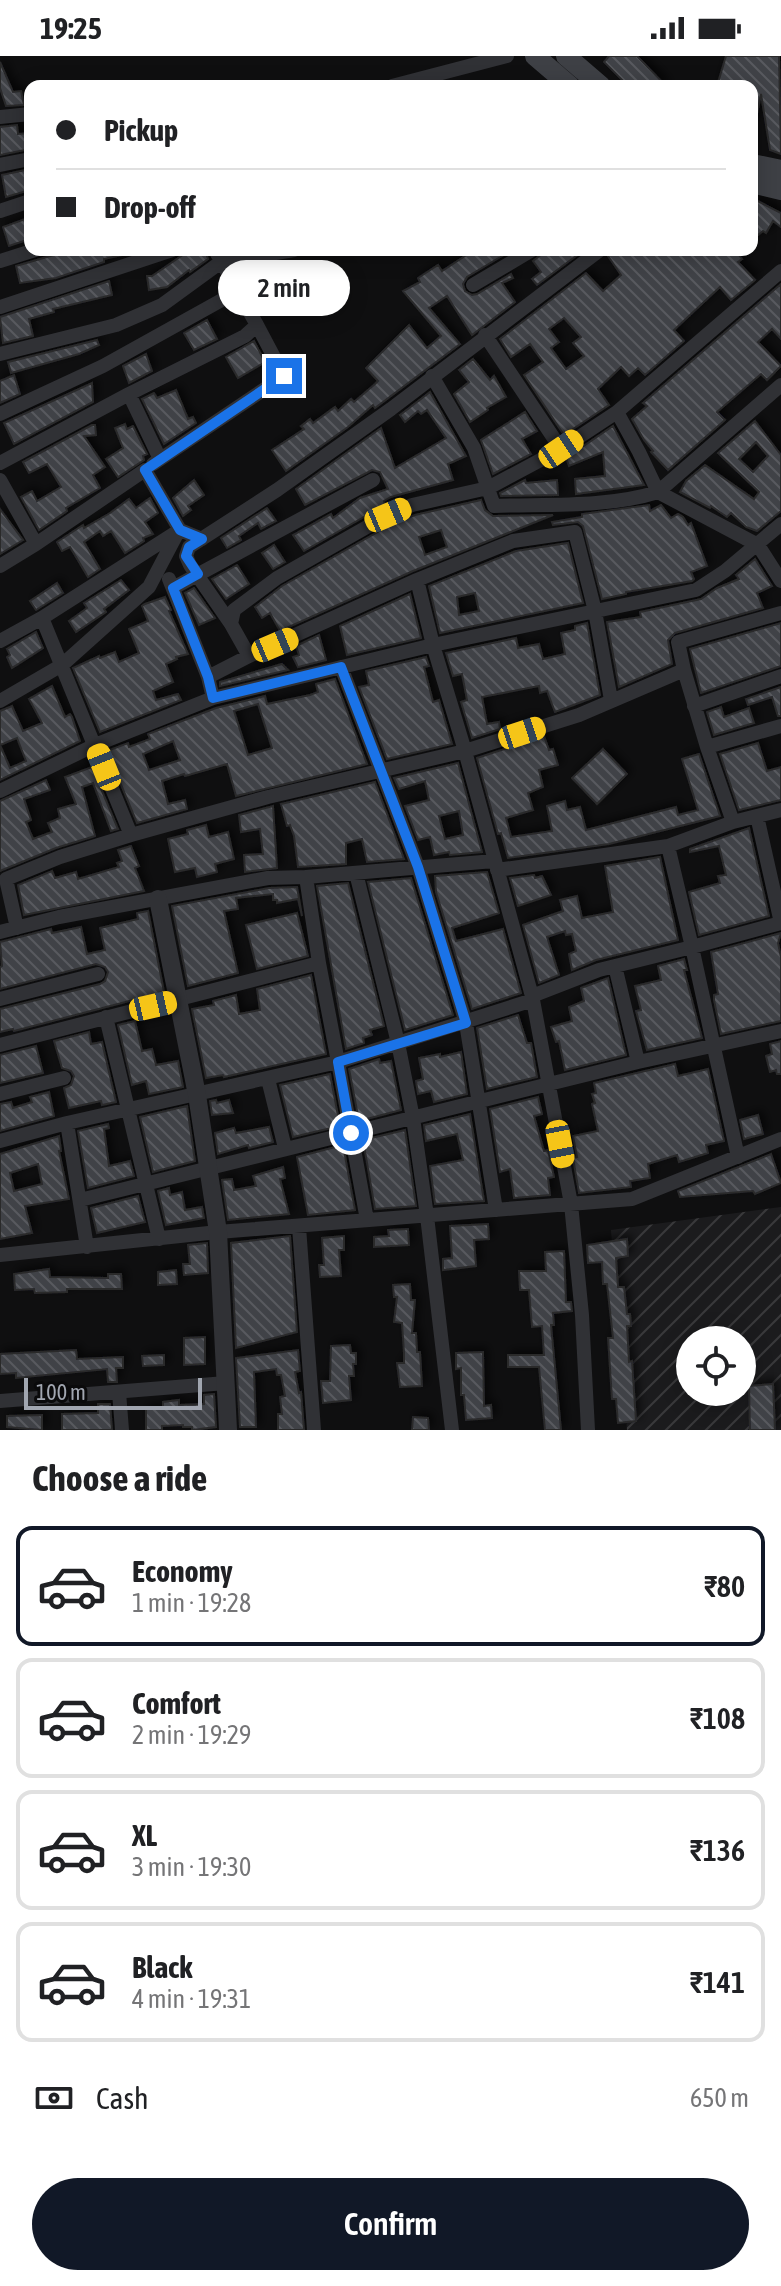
<!DOCTYPE html>
<html lang="en">
<head>
<meta charset="utf-8">
<style>
  :root { --surface:#fff; --page:#f6f6f6; --text:#202124; --muted:#757577; --line:#e0e0e0; --accent:#111827 }
  body { margin:0; font-family:"Asap Condensed",sans-serif; background:var(--page); color:var(--text); height:100vh; display:flex; flex-direction:column; font-size:30px; white-space:nowrap }
  * { box-sizing:border-box; margin:0 }
  p { font-size:26px; color:var(--muted) }
  .icon { flex:none; width:44px; height:44px; fill:none; stroke:currentColor; stroke-width:2; stroke-linecap:round; stroke-linejoin:round }
  .map { position:relative; height:1374px; overflow:hidden }
  .sheet { display:flex; flex-direction:column; background:var(--surface); flex:1 }
  .sheet>* { flex:none }
  .hud { position:absolute; left:24px; top:24px; width:734px; height:176px; border-radius:16px; box-shadow:0 4px 20px #0003; display:grid; align-content:center; height:176px; padding:0 32px; background:var(--surface) }
  .controls { position:absolute; left:676px; top:1270px; display:grid; gap:16px }
  .controls a { display:grid; place-items:center; width:80px; height:80px; border-radius:50%; background:var(--surface); box-shadow:0 4px 20px #0003; font-size:40px }
  .scale { position:absolute; left:24px; bottom:20px; width:178px; box-sizing:border-box; padding-left:8px; border:4px solid #a1a6b0; border-top:0; font-size:22px; line-height:28px; white-space:nowrap; color:#a1a6b0; -webkit-text-stroke:6px #0a0a0b; paint-order:stroke }
  .end { position:absolute; width:36px; height:36px; margin:-18px; border:10px solid #1a73e8; background:#fff; box-shadow:0 0 0 4px #fff }
  .from { border-radius:50% }
  .bubble { position:absolute; height:56px; border-radius:28px; background:var(--surface); box-shadow:0 4px 20px #0003; font-size:26px; font-weight:600; line-height:56px; text-align:center }
  .car { position:absolute; width:24px; height:48px; margin:-24px -12px; border-radius:10px; box-shadow:0 0 6px 2px #0007; background:linear-gradient(#f5c518 24%,#345 0 40%,#f5c518 0 76%,#345 0 86%,#f5c518 0) }
  .hud b { display:flex; align-items:center; gap:28px; height:76px; font-size:30px }
  .hud b+b { border-top:2px solid var(--line) }
  .hud i { width:20px; height:20px; background:var(--text) }
  ul { padding:0; list-style:none }
  li { display:flex; align-items:center; gap:24px; height:120px; margin:0 16px 12px; padding:0 16px; border:4px solid var(--line); border-radius:16px }
  li div { flex:1 }
  li b { display:block; font-size:30px }
  li em { font-style:normal; font-weight:600 }
  li.on { border-color:var(--accent) }
  li>.icon { width:72px; height:72px; stroke-width:1.5 }
  h2 { padding:0 32px; font-size:36px; line-height:96px }
  .pay { display:flex; align-items:center; gap:20px; height:88px; padding:0 32px; font-size:30px }
  .pay p { margin-inline-start:auto }
  .cta { display:flex; gap:16px; margin-top:auto; padding:16px 32px }
  .cta a { flex:1; height:92px; border-radius:48px; background:var(--accent); color:#fff; font-size:32px; font-weight:600; line-height:92px; text-align:center }
  .status { display:flex; justify-content:space-between; align-items:center; height:56px; padding:0 40px; background:var(--surface); direction:ltr }
  .status svg { height:22px; fill:currentColor }
  .map>svg:first-child { display:block }
</style>
</head>
<body>
<div class="status"><b>19:25</b><svg viewBox="0 0 49 12"><path d="M0 12V9h3v3zM5 12V6h3v6zM10 12V3h3v9zM15 12V0h3v12zM26 1h20v11H26zM47 4h2v5h-2z"/></svg></div>
<div class="map">
<svg width="781" height="1374" viewBox="0 0 781 1374">
  <defs>
    <pattern id="industrial-furrows" width="10" height="10" patternUnits="userSpaceOnUse" patternTransform="scale(2)"><rect width="10" height="10" fill="#1b1b1d"/><path d="M-1 1l2-2M0 10L10 0M9 11l2-2" fill="none" stroke="#39393b"/></pattern>
    <pattern id="building-back-hatch" width="6" height="6" patternUnits="userSpaceOnUse" patternTransform="scale(2)"><rect width="6" height="6" fill="#404246"/><path d="M-1 5l2 2M0 0l6 6M5-1l2 2" fill="none" stroke="#585a5e"/></pattern>
    <filter id="shadow"><feDropShadow dx="4" dy="-4" stdDeviation="4" flood-color="#0009"/></filter>
  </defs>
  <rect width="100%" height="100%" fill="#0f0f10"/>
  <path fill="url(#industrial-furrows)" fill-rule="evenodd" d="M781,1151V1374H627L611,1174ZM690,1284H742V1336H690Z"/>
  <path fill="url(#building-back-hatch)" stroke="#29292c" stroke-width="2" fill-rule="evenodd" filter="url(#shadow)" d="M609,0H637L666,30H628L604,6Z
    M726,0H779L781,98L770,94L761,38L756,63L752,62V30H717Z
    M0,6L13,36L21,35L24,49L6,50L0,32Z
    M17,69L18,78L30,77V93L0,99V71Z
    M30,113V134L6,141L2,119Z
    M752,142L781,157V171L773,165L766,177L763,175L752,184Z
    M25,163L30,183L9,190L3,171Z
    M56,194H126L127,198L104,203V206L56,222L20,227L16,210L57,198Z
    M190,194H205L208,203L190,216L189,214L167,231L149,234L147,220H152Z
    M474,194H512L467,221L463,228L465,235L472,239L477,238L511,218L513,222L502,227L515,246L472,279L447,240L429,252L460,288L375,352L373,349L348,371L286,415L272,394L304,373L301,370L310,363L313,367L335,351L338,355L351,343L354,346L375,328L378,325L366,312L409,269L427,292L441,280L403,235L420,226L418,222L438,209L442,215Z
    M547,194H572L576,200L537,229L532,223L541,216L533,205Z
    M617,194H735L742,203L738,206L755,224L731,244L720,231L674,274L684,285L645,319L638,312L629,320L621,311L598,333L609,349L564,379L524,319L543,306L530,288L511,301L500,283L586,217L603,235L621,219L608,200ZM564,262L581,281L573,287L584,300L566,313L551,292L559,286L549,273Z
    M109,225L112,239L53,253L54,256L29,263L33,280L3,287L0,261Z
    M781,228V283L772,273L758,286L781,310L767,324L761,318L717,356L725,364L668,414L651,396L653,395L644,384L632,363L647,350L643,347Z
    M207,264L217,283L194,294L184,277Z
    M97,284L99,289L79,298L11,317L8,306Z
    M254,285L265,306L238,322L226,301Z
    M146,298L152,315L129,327L123,310Z
    M473,303L490,324L494,320L506,341L487,352L488,354L470,366L454,338L469,326L459,314Z
    M14,319L20,338L0,347V325Z
    M92,327L93,346L14,388L4,367Z
    M176,334L188,363L193,361L196,367L164,388L142,343L154,337L157,342Z
    M430,336L466,400L448,408L453,424L391,441L384,445L385,449L304,495L293,479L331,458L333,462L360,442L388,433L380,416L372,414L305,449L296,433L381,372L395,412L446,382L427,354L421,358L418,355L405,366L400,359Z
    M525,356L537,375L522,383L531,398L493,418L481,384Z
    M755,365L781,399V455L757,475L746,471L731,457L727,461L711,450L710,452L680,436L686,425L705,409L754,443L759,436L718,397ZM756,386L768,400L753,416L739,403Z
    M125,368L127,373L133,370L147,398L143,400L144,404L118,421L106,403L123,392L115,372Z
    M92,369H95L96,379L84,380L105,411L93,419L100,432L66,452L67,455L39,474L21,441L32,435L37,445L61,431L47,408L29,417L23,406Z
    M613,370L644,429L576,438L575,423L605,420L603,396L569,410L566,402Z
    M194,424L204,439L188,450L191,454L183,460L173,442Z
    M525,424L526,427L557,424L558,439L501,440L500,437Z
    M150,442L158,457L145,466L153,478L143,482L144,485L125,497L111,475L103,480L100,475L84,486L100,513L88,521L70,491L62,495L57,486L83,469L84,472L110,457L129,443L136,452Z
    M481,444L485,454L493,460L553,459L413,515L280,575L270,557L262,562L255,551L282,530L392,468L415,459ZM441,474L447,491L425,499L419,481Z
    M649,449L650,455L661,449L671,462L678,458L683,461L688,469L691,467L707,510L691,516L694,523L692,525L626,536V538L602,543L583,470L578,466L553,469L552,466L582,461V458Z
    M267,452L276,465L261,473L258,467L239,480L241,484L227,492L221,482Z
    M0,453L23,484L0,498Z
    M568,487L583,547L440,577L429,530L516,495ZM475,537L479,555L459,559L457,541Z
    M274,489L285,506L273,513L262,497Z
    M755,503L772,530L757,537L763,552L675,577L668,584L672,608L619,631L607,566L641,561L640,556L701,543L717,532L739,523L736,519Z
    M237,509L249,528L226,543L212,523Z
    M121,524L129,534L104,553L106,556L76,576L69,565L87,552L84,547Z
    M57,527L63,537L36,554L30,545Z
    M194,532L215,562L199,569L185,537Z
    M410,538L421,582L347,599L340,570Z
    M165,541L171,554L169,555L188,598L176,601L177,603L166,608L173,626L153,635L156,644L178,638L181,644L100,676L73,612L99,600L100,602L115,596L119,606L139,597L129,573L148,565L142,550L145,548Z
    M587,567L600,639L555,656L547,635L540,637L539,630L482,641L487,668L499,666L500,673L472,682L461,646L467,644L462,618L453,620L446,597L516,582L518,592L539,588L543,603L565,598L561,577L575,574V570Z
    M781,567V610L701,637L690,593Z
    M36,576L43,592L12,612L7,601L10,599L7,593Z
    M319,579L326,604L298,611L293,601L299,599L296,590Z
    M426,601L429,610L424,611L433,646L439,644L452,688L387,703L359,631L369,629L366,615Z
    M282,608L288,614L220,630V626Z
    M335,623L367,708L236,740L227,708L185,720L184,718L162,725L168,748L185,744L187,753L137,767L107,695L128,687L129,691L150,683L148,678L216,652L265,640L267,648L310,639L318,636L316,628ZM258,648L272,692L248,699L234,655ZM173,685L180,704L149,714L143,698Z
    M52,630L65,661L70,658L72,661L80,685L0,724V655L12,650L23,675L42,667L29,643ZM17,682L26,705L10,712L0,689Z
    M781,631V660H778L772,641L748,649L746,643Z
    M721,651L724,661L749,652L754,667L714,679L707,656Z
    M544,680L549,694L553,693L558,709L539,714L543,731L528,737L533,754L506,762L511,781L552,775L547,750L565,745L567,754L580,751L586,774L676,751L678,759L698,754L682,703L699,698L720,760L609,788L508,802L501,777L498,778L477,702Z
    M758,687L767,715L781,711V744L739,754L720,698Z
    M603,693L627,718L597,748L572,722Z
    M458,707L482,796L450,799L449,796L434,799L430,781L418,784L405,750L429,744L425,725L399,733L394,722ZM459,755L463,779L445,783L439,760Z
    M92,711L118,773L111,775L93,727L82,731L95,780L56,792L0,815V745L46,724L50,734L24,743L31,764L26,766L33,783L52,776L48,767L60,762L58,753L76,748L65,721Z
    M375,726L404,803L367,806L362,783L346,787V808L298,811L294,780L290,769L287,770L281,748Z
    M273,750L277,812L245,816L244,799L263,798L260,773L241,776L239,759Z
    M206,769L209,781L228,776L234,803L215,808L217,816L197,821L195,812L175,816L168,783L188,778L187,774Z
    M749,772L769,860L699,879L689,836L720,827L718,820L726,819L719,790L690,796V793Z
    M131,790L139,810L135,812L144,835L24,859L18,829L52,815L55,822L76,816L78,823L119,811L117,807L122,805L118,794Z
    M660,801L678,884L596,904L572,914L569,898L576,895L572,878L566,879L565,875L547,881L559,919L539,927L523,869L563,855L560,844L577,840L582,862L613,856L605,810Z
    M487,816L499,857L452,872L456,885L503,873L521,937L472,953L436,836L435,820Z
    M534,819L535,822L542,820L551,839L518,850L510,822Z
    M411,822L453,959L405,974L368,826Z
    M348,827L384,970L370,974L372,979L363,982L364,987L346,993L317,830Z
    M297,831L302,860L298,843L277,847V844H273V838L236,842L238,853L224,855L238,917L188,930L172,850L269,832Z
    M148,855L164,936L14,975L13,973L0,976V953L100,928L105,925L108,916L105,911L96,908L0,933V911L2,910L0,886L51,873L52,877L81,871L87,898L105,894L100,872L138,863L137,857Z
    M297,857L308,900L257,913L246,869Z
    M781,877L778,887L781,901V965L721,978L714,944V939L718,938L711,896Z
    M684,903L687,914H684L702,982L647,994L636,955L641,954L635,930L661,924L658,910Z
    M311,919L326,998L224,1021L223,1019L206,1022L192,953L214,949L213,945L236,939L239,958L260,954L257,933Z
    M608,922L626,999L565,1014L559,985L556,986L551,971L572,965L569,951L584,945L581,932Z
    M518,959L527,987H531L537,1021L487,1033L477,972Z
    M135,965L142,995L152,993L156,1009L178,1005L183,1031L149,1038L146,1025L132,1029L118,969Z
    M89,976L91,988L102,986L116,1046L102,1049L101,1045L69,1052L64,1032L71,1029L74,1020L71,1015L62,1012L54,985Z
    M781,985V1018H777L776,1014L770,1016L766,1000L772,998L770,988Z
    M36,990L43,1017L0,1027V999Z
    M461,996L467,1038L434,1046L431,1035L418,1038L416,1025L423,1023L419,1002L440,998V1001Z
    M379,1003L380,1007L391,1005L401,1054L359,1065L349,1013Z
    M675,1008L678,1020L708,1013L724,1085L706,1089L708,1097L692,1102L679,1106L677,1099L648,1108L650,1122L630,1125L631,1131L579,1137L573,1102L577,1101L573,1080L598,1075L592,1048L595,1047L592,1038L596,1037L594,1027Z
    M330,1018L340,1070L293,1081L280,1029Z
    M49,1036L54,1060L0,1075V1048L11,1046L13,1052L32,1046L30,1041Z
    M538,1041L542,1058L534,1060L544,1095L548,1094L554,1121L548,1122L550,1139L514,1142L510,1113L500,1116L490,1053Z
    M216,1044L217,1047L229,1044L233,1057L212,1059L210,1045Z
    M187,1050L195,1105L153,1116L140,1061Z
    M470,1058L484,1145L435,1148L430,1110L463,1104L457,1078L426,1085L424,1069Z
    M758,1059L763,1078L744,1083L740,1064Z
    M108,1068L109,1072L104,1073L109,1110L130,1105L134,1120L88,1132L78,1075Z
    M269,1071L273,1086L249,1092L248,1089L218,1098L215,1077L234,1072L236,1077Z
    M405,1074L416,1150L375,1153L363,1084Z
    M59,1080L61,1095H59L69,1143L25,1150L32,1177L0,1183V1098ZM38,1108L42,1128L14,1135L10,1117Z
    M343,1089L355,1154L308,1159L297,1101Z
    M771,1098L781,1127L755,1138L753,1135L680,1141L678,1135Z
    M283,1111L285,1122L280,1123L289,1158L228,1164L222,1124L232,1123L234,1134L256,1130L253,1120Z
    M169,1132L170,1139L182,1136L185,1154L202,1151L204,1162L166,1169L158,1135Z
    M138,1140L145,1166L97,1177L91,1152Z
    M488,1168L489,1183L474,1184L476,1210L443,1214V1203L452,1202L450,1170Z
    M408,1173L409,1189L374,1191V1181L389,1180L388,1174Z
    M290,1180L297,1276L236,1292L231,1187Z
    M344,1180V1194H339L341,1220L320,1221L319,1209H324L322,1182Z
    M627,1183L628,1200L616,1202L618,1231H624L627,1258H630L631,1270H627L629,1306L632,1305L636,1365L618,1367L616,1343H612L608,1282H613L607,1228H603L602,1206L588,1207L587,1189Z
    M207,1187L208,1217L184,1219L183,1208H190L188,1189Z
    M564,1195L566,1246H571L572,1255L553,1257L554,1269H551L561,1374H545L539,1311H508V1299H544L542,1270L532,1271L529,1234H520L519,1215H546L545,1196Z
    M49,1213L50,1221L108,1222V1218H121L122,1233H67V1236L35,1237L34,1233L15,1234L14,1218Z
    M176,1214L177,1228L158,1229V1216Z
    M410,1228L411,1244H415L412,1277H416L417,1296H420L422,1330L400,1331L397,1307H404V1297L402,1267L394,1266L397,1241H394L393,1229Z
    M205,1281V1308L184,1309V1282Z
    M350,1289L351,1297H356V1308H353L354,1320H349L351,1344L323,1347L321,1325H330L331,1290Z
    M76,1294L77,1303L123,1301V1312H116L117,1326H108L107,1313L16,1322V1317L0,1318V1298Z
    M298,1294L300,1315L295,1316L299,1337L301,1336L304,1374H278V1358H282L280,1341L285,1340L281,1319H277L276,1313L254,1316L256,1371H240L236,1302Z
    M483,1296L484,1350L491,1349L492,1362L466,1364L464,1339H461V1312L456,1313V1297Z
    M164,1299V1309L143,1310L142,1300Z
    M773,1328L775,1374H750L749,1330Z
    M214,1338L216,1371L192,1374V1371H183V1369L162,1370V1374H146V1352H163V1346L179,1344V1349L204,1348V1339Z
    M98,1348H110L112,1374H62V1358L98,1357Z
    M42,1359V1374L7,1371V1360Z
    M413,1361L428,1362L429,1374H412Z"/>
  <g fill="none" stroke-linecap="round" stroke-linejoin="round">
    <path stroke="#303135" stroke-width="14" d="M392,30L507,0
      M0,61L30,58
      M0,109L30,103
      M0,155L30,145
      M0,205L35,194
      M473,229L532,194
      M0,251L172,194
      M485,279L561,393
      M0,298L116,269L162,249L221,206L294,194
      M432,320L474,392L494,450C547,448 607,452 658,436L781,329
      M617,356L639,396L658,436L758,489L781,525
      M0,358L103,310L238,235
      M160,403L129,338L245,280L257,269L215,194
      M0,407L129,338
      M153,408L284,320L257,269
      M0,424L36,488L145,414L180,474L202,483
      M0,510L36,488
      M169,523L208,621L213,642
      M417,524L433,589L465,695L579,659L684,614L707,691
      M173,532L373,424
      M231,568L190,509L186,500L189,491L277,434L391,353L600,194
      M0,585L42,562
      M249,600L231,568L234,554L277,522L388,459L412,449L488,432L561,393L617,356L781,215
      M341,611L418,811L466,967L496,1154
      M684,614L678,586L781,557
      M208,621L249,600L417,524L513,485L575,476L595,555L611,644
      M0,645L62,609L149,531L179,474
      M694,650L781,620
      M781,670L707,691L733,766L781,754
      M0,735L95,689L213,642L433,589L696,534L725,515L781,468
      M757,760L781,867
      M497,814L668,790L733,766
      M356,817L398,987L413,1062L427,1160L452,1374
      M17,872L6,823L60,801L131,779
      M0,876L59,861L268,822L306,821
      M319,907L306,821L494,805
      M615,910L638,1006
      M532,940L599,914L692,891L668,790
      M0,943L98,918
      M533,944L571,1148L582,1259L588,1374
      M106,961L159,1183
      M0,989L319,907L338,1006L533,944L465,695L268,741L131,779L42,562L180,474
      M268,1023L285,1092
      M0,1038L64,1022
      M67,1067L338,1006L367,1164
      M0,1085L67,1067L87,1191
      M738,1101L692,891L781,867
      M80,1144L638,1006L781,975
      M299,1171L314,1374
      M0,1199L218,1176L632,1143L781,1083
      M119,1336L122,1374
      M0,1345L226,1327"/>
    <path stroke="#303135" stroke-width="18" d="M158,843L197,1039L218,1176L228,1374"/>
    <path stroke="#3e4045" stroke-width="20" d="M535,0L570,30
      M566,0L601,30
      M752,108L781,114
      M752,127L781,134"/>
  </g>
  <g fill="none" stroke-linecap="round" stroke-linejoin="round">
    <path stroke="#1a73e8" stroke-width="10" d="M284,320L145,414L180,474L202,483L189,491L186,500L198,518L173,532L208,621L213,642L341,611L418,811L466,967L338,1006L351,1077"/>
  </g>
</svg>
<div class="controls">
<a><svg class="icon" aria-label="locate" viewBox="0 0 24 24"><circle cx="12" cy="12" r="6"/><path d="M12 2v4M12 18v4M2 12h4M18 12h4"/></svg></a>
</div>
<div class="scale">100 m</div>
<i class="end from" style="left:351px;top:1077px"></i>
<i class="end" style="left:284px;top:320px"></i>
<div class="bubble" style="left:218px;top:204px;width:132px">2 min</div>
<i class="car" style="left:561px;top:393px;rotate:56deg"></i>
<i class="car" style="left:388px;top:459px;rotate:67deg"></i>
<i class="car" style="left:275px;top:589px;rotate:67deg"></i>
<i class="car" style="left:522px;top:677px;rotate:72deg"></i>
<i class="car" style="left:104px;top:711px;rotate:338deg"></i>
<i class="car" style="left:153px;top:950px;rotate:77deg"></i>
<i class="car" style="left:560px;top:1088px;rotate:169deg"></i>
<div class="hud">
<b><i class="from"></i>Pickup</b>
<b><i></i>Drop-off</b>
</div>
</div>
<section class="sheet">
<h2>Choose a ride</h2>
<ul>
<li class="on"><svg class="icon" aria-label="car" viewBox="0 0 24 24"><path d="M5 17H2v-5l4-1 3-4h7l3 4 3 1v5h-3M9 17h6M6 11h13"/><circle cx="7" cy="17" r="2"/><circle cx="17" cy="17" r="2"/></svg><div><b>Economy</b><p>1 min · 19:28</p></div><em>₹80</em></li>
<li><svg class="icon" aria-label="car" viewBox="0 0 24 24"><path d="M5 17H2v-5l4-1 3-4h7l3 4 3 1v5h-3M9 17h6M6 11h13"/><circle cx="7" cy="17" r="2"/><circle cx="17" cy="17" r="2"/></svg><div><b>Comfort</b><p>2 min · 19:29</p></div><em>₹108</em></li>
<li><svg class="icon" aria-label="car" viewBox="0 0 24 24"><path d="M5 17H2v-5l4-1 3-4h7l3 4 3 1v5h-3M9 17h6M6 11h13"/><circle cx="7" cy="17" r="2"/><circle cx="17" cy="17" r="2"/></svg><div><b>XL</b><p>3 min · 19:30</p></div><em>₹136</em></li>
<li><svg class="icon" aria-label="car" viewBox="0 0 24 24"><path d="M5 17H2v-5l4-1 3-4h7l3 4 3 1v5h-3M9 17h6M6 11h13"/><circle cx="7" cy="17" r="2"/><circle cx="17" cy="17" r="2"/></svg><div><b>Black</b><p>4 min · 19:31</p></div><em>₹141</em></li>
</ul>
<div class="pay"><svg class="icon" aria-label="cash" viewBox="0 0 24 24"><path d="M3 7h18v10H3z"/><circle cx="12" cy="12" r="2"/></svg>Cash<p>650 m</p></div>
<div class="cta"><a>Confirm</a></div>
</section>
</body>
</html>
